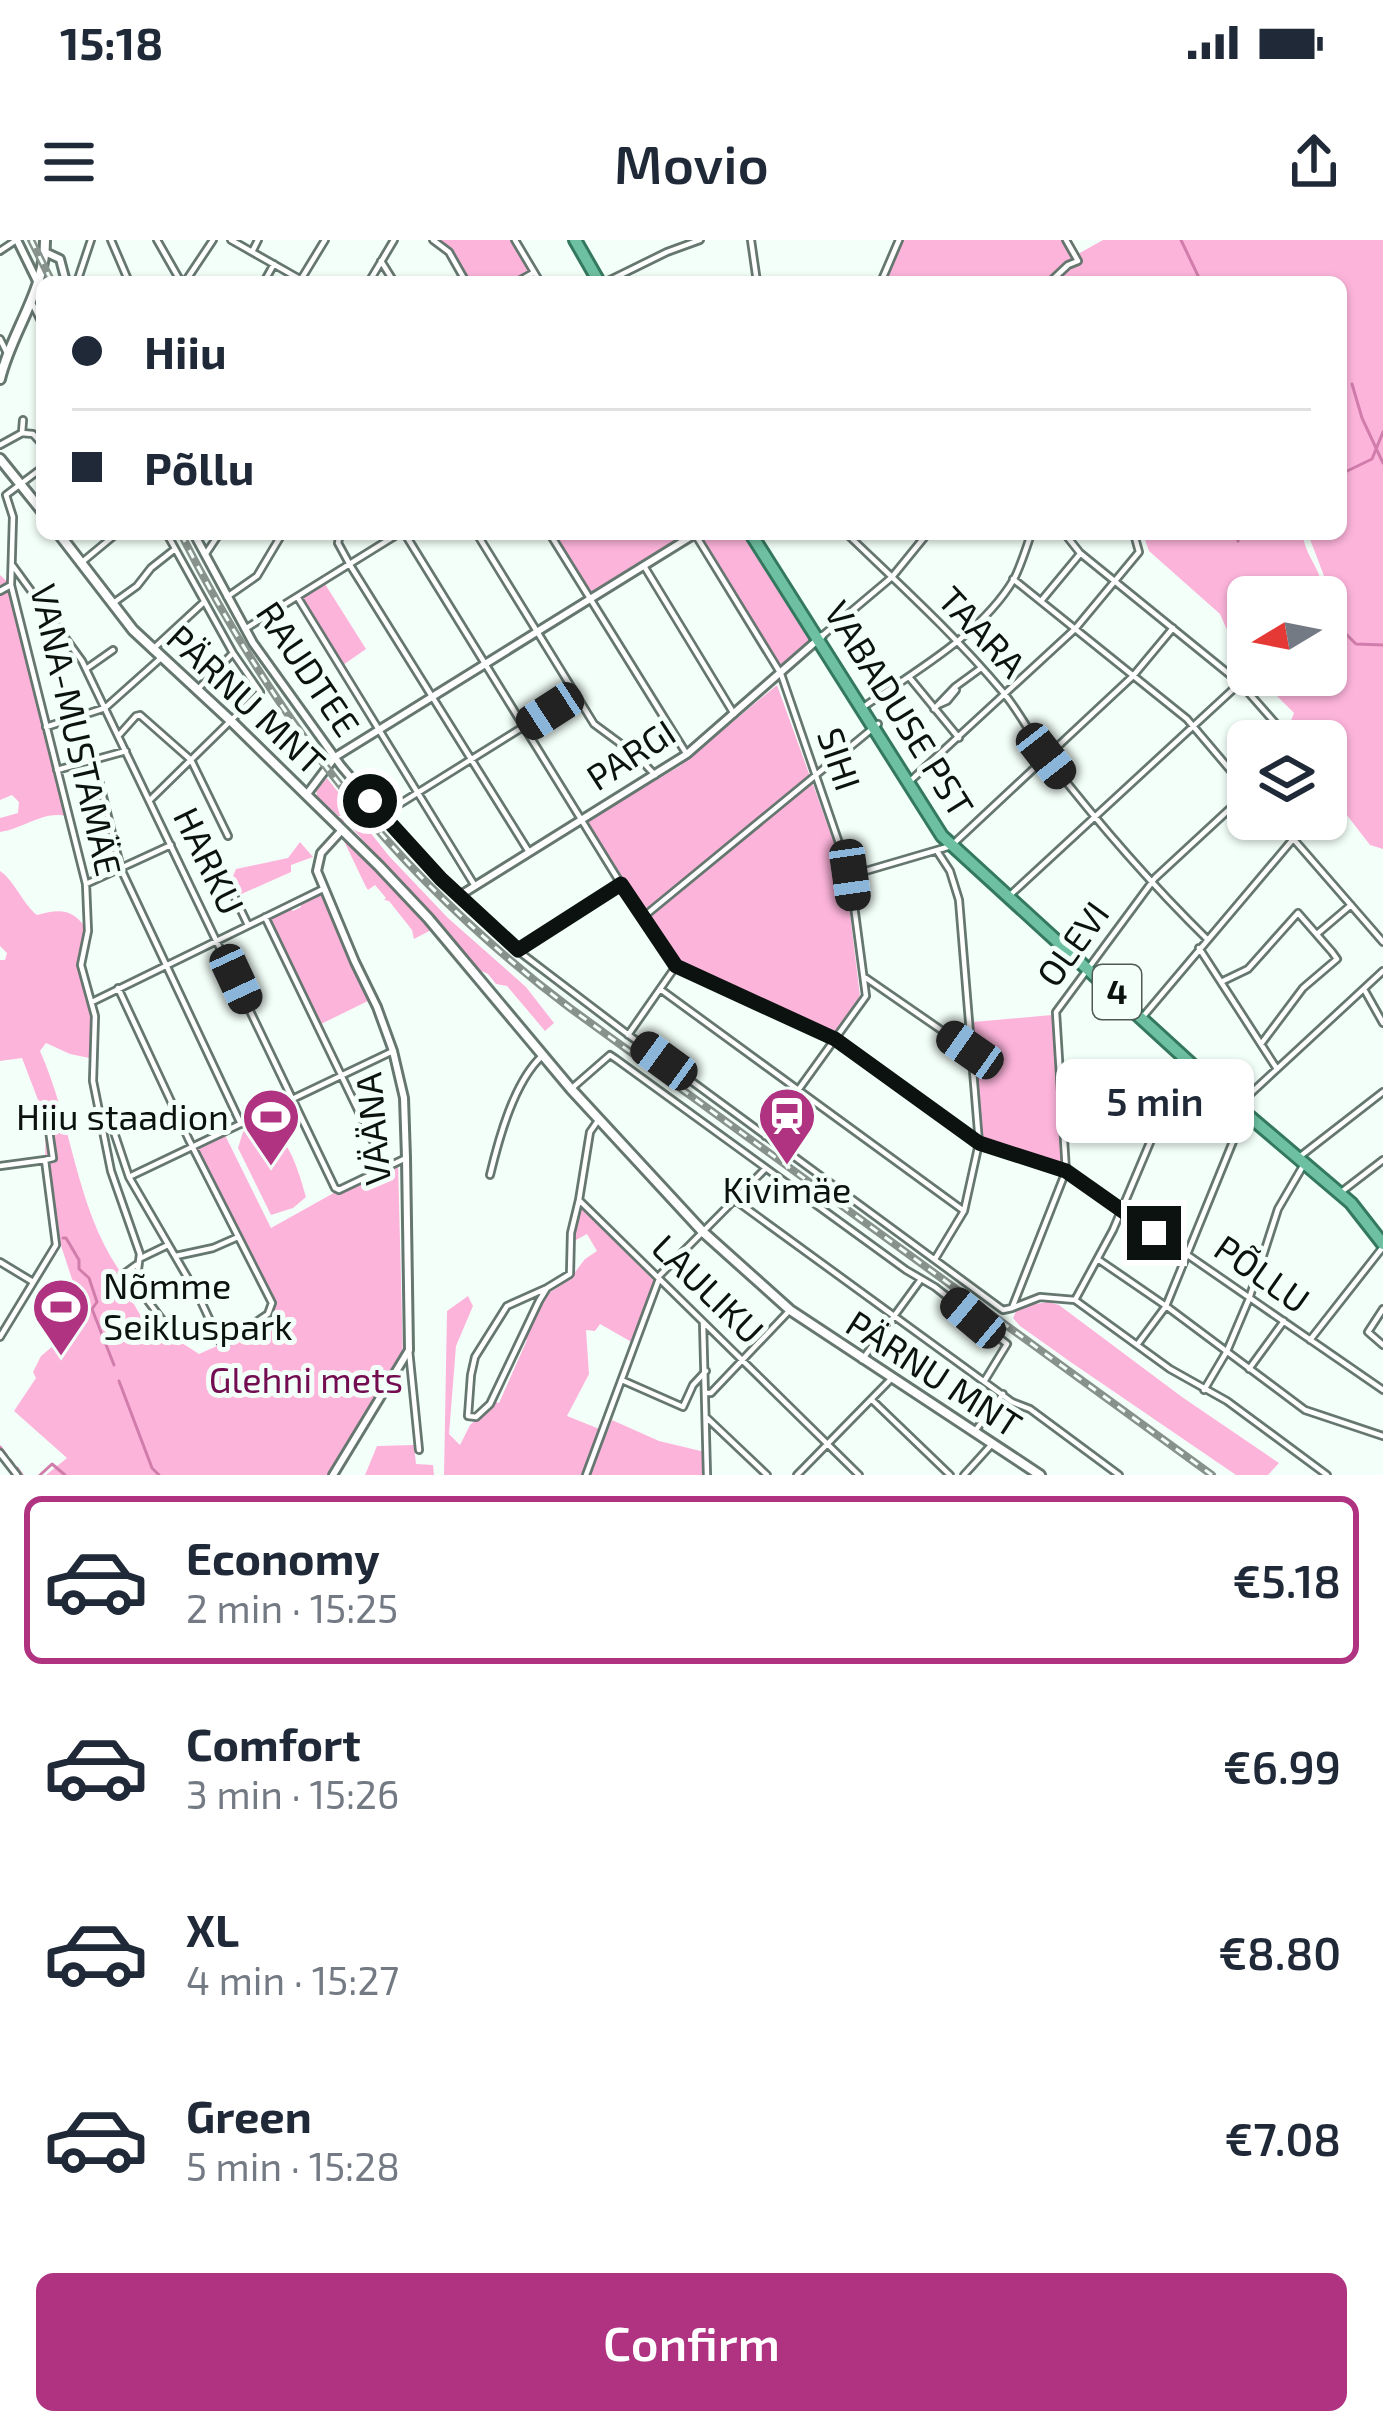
<!DOCTYPE html>
<html lang="en">
<head>
<meta charset="utf-8">
<style>
  :root { --surface:#fff; --page:#f6f6f7; --text:#1f2937; --muted:#747a83; --line:#e0e1e3; --accent:#b03382 }
  body { margin:0; font-family:"Exo 2",sans-serif; background:var(--page); color:var(--text); height:100vh; display:flex; flex-direction:column; font-size:45px; white-space:nowrap }
  * { box-sizing:border-box; margin:0 }
  p { font-size:39px; color:var(--muted) }
  .icon { flex:none; width:66px; height:66px; fill:none; stroke:currentColor; stroke-width:2; stroke-linecap:round; stroke-linejoin:round }
  .map { position:relative; height:1235px; overflow:hidden }
  .side { display:flex; flex-direction:column; background:var(--surface); flex:1 }
  .side>* { flex:none }
  .hud { position:absolute; left:36px; top:36px; width:1311px; height:264px; border-radius:18px; box-shadow:0 3px 9px #0004; display:grid; align-content:center; height:264px; padding:0 36px; background:var(--surface) }
  .needle { width:78px; rotate:260deg }
  .fabs { position:absolute; left:1227px; top:336px; display:grid; gap:24px }
  .fabs a { display:grid; place-items:center; width:120px; height:120px; border-radius:18px; background:var(--surface); box-shadow:0 3px 9px #0004; font-size:60px }
  .end { position:absolute; width:54px; height:54px; margin:-27px; border:15px solid #0b120f; background:#fff; box-shadow:0 0 0 6px #fff }
  .from { border-radius:50% }
  .bubble { position:absolute; height:84px; border-radius:18px; background:var(--surface); box-shadow:0 3px 9px #0004; font-size:39px; font-weight:600; line-height:84px; text-align:center }
  .car { position:absolute; width:36px; height:72px; margin:-36px -18px; border-radius:15px; box-shadow:0 0 9px 3px #0007; background:linear-gradient(#222 24%,#8ab4d8 0 40%,#222 0 76%,#8ab4d8 0 86%,#222 0) }
  .hud b { display:flex; align-items:center; gap:42px; height:114px; font-size:45px }
  .hud b+b { border-top:3px solid var(--line) }
  .hud i { width:30px; height:30px; background:var(--text) }
  ul { padding:21px 0 0; list-style:none }
  li { display:flex; align-items:center; gap:36px; height:168px; margin:0 24px 18px; padding:0 12px; border:6px solid transparent; border-radius:18px }
  li div { flex:1 }
  li b { display:block; font-size:45px }
  li em { font-style:normal; font-weight:600 }
  li.active { border-color:var(--accent) }
  li>.icon { width:108px; height:108px; stroke-width:1.5 }
  .primary-button { display:flex; gap:24px; margin-top:auto; padding:24px 36px }
  .primary-button a { flex:1; height:138px; border-radius:18px; background:var(--accent); color:#fff; font-size:48px; font-weight:600; line-height:138px; text-align:center }
  .status { display:flex; justify-content:space-between; align-items:center; height:84px; padding:0 60px; background:var(--surface); direction:ltr }
  .status svg { height:33px; fill:currentColor }
  header { display:flex; justify-content:space-between; align-items:center; height:156px; padding:0 36px; background:var(--surface); font-size:54px; font-weight:600 }
  .map>svg:first-child { display:block }
</style>
</head>
<body>
<div class="status"><b>15:18</b><svg viewBox="0 0 49 12"><path d="M0 12V9h3v3zM5 12V6h3v6zM10 12V3h3v9zM15 12V0h3v12zM26 1h20v11H26zM47 4h2v5h-2z"/></svg></div>
<header><svg class="icon" aria-label="menu" viewBox="0 0 24 24"><path d="M4 6h16M4 12h16M4 18h16"/></svg>Movio<svg class="icon" aria-label="share" viewBox="0 0 24 24"><path d="M12 15V3M7 8l5-5 5 5M5 13v7h14v-7"/></svg></header>
<div class="map">
<svg width="1383" height="1235" viewBox="0 0 1383 1235">
  <rect width="100%" height="100%" fill="#f3fff9"/>
  <path fill="#fdb4db" d="M439,0H511L530,30L507,42H470L448,8Z
    M903,0H1068L1078,14L1103,0H1383V609L1370,605L1326,548V501H1296L1287,491L1294,473L1256,435H1326V392L1336,389L1343,393L1345,391L1308,294H1341V42H886Z
    M554,294H687L590,353Z
    M702,294H743L764,320L814,400L781,429L698,297Z
    M1143,294H1303C1304,315 1323,331 1322,350C1328,356 1331,365 1331,373L1335,376L1334,380H1326V357H1248V427L1240,419L1220,374L1149,311Z
    M0,335L11,345L69,577C45,569 24,589 0,592V578L18,573L19,562L12,555L0,560Z
    M325,344L366,409L343,425L302,358Z
    M777,445L845,633L860,756L834,796L677,725L585,581L680,526Z
    M327,538L389,616L448,678L526,747L554,783L545,791L507,746L496,744L488,734L479,730L344,579V584L338,578H342V576H338L317,556L316,550Z
    M343,599L350,603L431,690L414,699L412,690L389,661L384,660L386,658L375,645L368,650L366,647Z
    M300,602L313,617L291,625V632L237,656L231,641L236,629L288,618Z
    M0,631C15,641 22,663 37,675C61,668 74,669 88,691L81,725L95,777L94,819L70,814L46,803L40,811C72,882 75,965 119,1030L118,1035L133,1045L126,1051L148,1088L165,1080L179,1101L199,1114C227,1102 252,1091 272,1068L193,906L224,893L271,988L339,950L398,921L403,1122L333,1235H46L67,1218L14,1171L36,1138L33,1132L41,1116L85,1079L51,975L45,920L46,881L22,818L0,821V720H5L7,713L0,706Z
    M321,654L368,761L319,785L268,680L291,669L293,671L301,667L300,664Z
    M1052,775L1062,924L981,900L973,782Z
    M260,884C288,890 299,933 306,957L293,968L271,975L238,908L243,892Z
    M582,967L656,1043L635,1104L600,1084L595,1091L586,1090L589,1134L567,1176L607,1192L612,1180L659,1201L705,1212V1235H444L447,1071L468,1056L473,1066L456,1106L449,1194L460,1205L470,1185L496,1162L499,1163L527,1100L522,1097L543,1057L569,1040L585,1019L597,1011L587,994L576,1000L573,997L578,969Z
    M1048,1062L1059,1065L1182,1157L1279,1223L1268,1235H1236L1072,1123L1020,1086L1013,1078L1018,1067Z
    M414,1205L416,1224L433,1225L434,1235H365L377,1206Z"/>
  <g fill="none" stroke-linecap="round" stroke-linejoin="round">
    <path stroke="#d07dab" stroke-width="3" d="M1181,0L1201,42
      M1352,144L1362,178L1383,223
      M1341,234L1372,219L1383,192
      M1237,294L1238,301
      M1342,390L1356,404L1383,405
      M63,998H66L79,1020V1029L89,1038L97,1062L92,1069L114,1125
      M119,1141L152,1228L159,1235
      M0,1207L6,1215
      M10,1220L13,1224
      M17,1228L22,1235
      M40,1235L52,1224L65,1235"/>
    <g stroke="#65776f" stroke-width="10">
      <path id="minor" d="M111,0L129,42
        M157,0L181,42
        M231,0L305,42
        M433,0L449,12L466,42
        M515,0L540,42
        M751,0L757,42
        M0,11L15,1
        M252,12L258,0
        M381,21L394,42
        M300,41L325,0
        M77,42L91,0
        M185,42L213,0
        M264,42L274,24
        M369,42L394,0
        M517,42L533,33
        M606,42L667,12L700,0
        M881,42L899,0
        M1050,42L1068,25L1078,21L1066,0
        M32,63L42,83
        M0,99L7,113
        M22,193L23,180
        M0,205L22,193L33,194L42,204
        M42,228L6,255L13,277L11,345L86,644L88,691L81,725L95,776L93,841L111,931L140,1014L136,1045L163,1081L165,1098
        M340,294L338,303L350,325L529,612
        M405,294L642,678L676,726L835,799L979,903L1066,931L1383,1150
        M477,294L594,484L636,515L655,535
        M550,294L686,513
        M695,294L781,434L850,635L866,756L765,896
        M847,294C900,345 955,395 1002,451C1020,472 1032,498 1049,520C1098,583 1150,643 1207,699
        M1065,294L1080,313L1240,443L1291,501
        M205,315L219,294
        M81,323L116,294
        M13,326L82,421L335,948L339,950L406,918
        M644,326L734,474
        M1013,339L1187,479L1248,551
        M0,351L11,345
        M227,357L257,336L282,294
        M298,358L475,646
        M1041,361L1080,314
        M112,364L137,346L151,328L175,309
        M245,389L398,294
        M822,396L892,337L927,294
        M152,410L204,362
        M86,429L113,410
        M909,437L959,498
        M197,450L233,413
        M938,465L947,461L956,450
        M862,468C914,432 981,395 1014,339C1021,325 1026,309 1031,294
        M934,469L955,447L981,428
        M46,487L105,468L161,418
        M120,494L136,476L140,475L191,520L228,596
        M94,520L121,629L241,884
        M57,530L126,511
        M908,543L1075,389L1139,312L1134,294
        M150,560L260,452L233,413L167,294
        M382,575L576,454
        M1276,579L1383,702
        M852,635L951,606L1133,436L1173,388
        M226,639L248,685
        M86,644L171,605
        M459,656L517,710L630,796L1003,1070L1012,1068
        M1008,657L1240,443
        M265,677L385,926
        M642,678L878,484
        M1317,694L1351,665
        M1199,708L1277,829
        M517,710L619,645
        M866,738L970,810
        M1221,742L1248,729L1298,673L1332,712L1337,719L1303,748L1261,804
        M660,749L964,971
        M1365,751L1383,783
        M92,762L323,649
        M1141,779L1294,598
        M628,795L676,726
        M1061,846L1168,860
        M571,849L610,815L616,819L906,1030L935,1047L1007,1104L985,1140
        M1237,866L1383,731
        M99,872L113,889L129,937L200,1059L220,1102L228,1101L268,1074L272,1063L189,900L118,748
        M597,882L590,892L579,960L859,1235
        M1298,918L1383,852
        M45,920L53,918L46,870
        M0,926L45,920
        M490,935C499,898 514,842 542,816
        M129,937L393,811
        M1340,953L1383,920
        M735,960L1012,1162L1030,1169L1119,1235
        M176,1016L213,1008L238,997
        M141,1018L168,1005
        M935,1019L964,971L979,903L959,660L950,631L937,611
        M1099,1020L1166,1066L1305,1170L1383,1196
        M0,1022L33,1042
        M121,1036L136,1025
        M659,1036L765,929
        M547,1048L507,1066L475,1117L471,1135L468,1176L476,1177L490,1164L539,1061L547,1048L570,1034L571,993L579,960
        M1075,1060L1113,990L1168,860L1188,822
        M1012,1068L1066,931L1056,772L1155,638L1248,552
        M1012,1068L1040,1057L1075,1060L1170,1129L1227,1161L1327,1235
        M1383,1069L1368,1092L1383,1105
        M703,1082L707,1235
        M0,1097L56,1005L45,920
        M1310,1100L1383,1007
        M1137,1105L1166,1066L1243,877
        M409,1110L419,1210
        M862,1120L919,1042
        M1249,1129L1284,1081
        M624,1141L683,1167L693,1145L706,1131
        M1204,1150L1227,1111L1249,1059L1278,969L1303,926
        M707,1153H711L790,1070
        M872,1160L950,1235
        M707,1178L767,1235
        M975,1191L1003,1154
        M0,1213L17,1235
        M586,1235L659,1039
        M797,1235L891,1139
        M964,1235L993,1203"/>
    </g>
    <g stroke="#65776f" stroke-width="12">
      <path id="tertiary" d="M17,0L37,41
        M45,12L60,19L66,42
        M194,294L253,403L341,526L402,598L459,656L687,514L822,396
        M307,554L335,517L695,294
        M333,1235L409,1110L406,918L404,858L393,811L377,767L355,722L317,631L321,613L342,590"/>
    </g>
    <g stroke="#65776f" stroke-width="14">
      <path id="secondary" d="M0,139C12,90 45,52 45,0
        M0,219L42,271
        M59,294L133,390L231,481L379,626L428,678L571,849L703,992L790,1070L1040,1235"/>
    </g>
    <g stroke="#34795f" stroke-width="16">
      <path id="trunk" d="M575,0L599,42
        M751,294L942,596L1237,866L1351,963L1383,1004"/>
    </g>
    <use href="#minor" stroke="#fff" stroke-width="4.5"/>
    <use href="#tertiary" stroke="#fff" stroke-width="6"/>
    <use href="#secondary" stroke="#fff" stroke-width="8"/>
    <use href="#trunk" stroke="#6ec0a2" stroke-width="10"/>
    <g stroke="#88928d" stroke-width="8">
      <path id="rail" d="M31,0L52,42
        M181,294C278,485 398,638 570,768L1212,1235"/>
    </g>
    <use href="#rail" stroke="#f3fff9" stroke-width="3" stroke-dasharray="9" stroke-linecap="butt"/>
  </g>
  <g fill="none" stroke-linecap="round" stroke-linejoin="round">
    <path stroke="#0b120f" stroke-width="15" d="M370,561L441,639L518,710L621,644L676,726L835,799L979,903L1066,931L1154,993"/>
  </g>
  <defs>
    <g id="station-pin" transform="scale(3)"><path d="M0 17L-7.5 6A9.5 9.5 0 1 1 7.5 6Z" fill="#b03382" stroke="#f3fff9"/><path d="M-3-6H3Q5-6 5-4V2Q5 4 3 4L4.5 6H3L1.5 4h-3L-3 6H-4.5L-3 4Q-5 4-5 2V-4Q-5-6-3-6ZM-3.5-4v3h7v-3ZM-3.5 1v1.5H-2V1ZM2 1v1.5H3.5V1Z" fill="#fff"/></g>
    <g id="stadium-pin" transform="scale(3)"><path d="M0 17L-7.5 6A9.5 9.5 0 1 1 7.5 6Z" fill="#b03382" stroke="#f3fff9"/><path d="M0-5a6.5 5 0 1 0 0 10a6.5 5 0 1 0 0-10ZM-3.5-1.8h7v3.6h-7Z" fill="#fff"/></g>
  </defs>
  <g fill-rule="evenodd">
    <use href="#station-pin" x="787" y="876"/>
    <use href="#stadium-pin" x="271" y="877"/>
    <use href="#stadium-pin" x="61" y="1067"/>
  </g>
  <g text-anchor="middle" stroke-width="10" stroke-linejoin="round" paint-order="stroke">
    <rect fill="#f3fff9" stroke="#515955" stroke-width="3" x="1093" y="725" width="48" height="54" rx="9"/>
    <g font-size="33" font-weight="bold" fill="#0b120f">
      <text x="1117" y="764">4</text>
    </g>
    <g font-size="36" fill="#0b120f" stroke="#f3fff9">
      <text transform="translate(982 392) rotate(47)" y="13">TAARA</text>
      <text transform="translate(308 429) rotate(56)" y="13">RAUDTEE</text>
      <text transform="translate(246 460) rotate(43)" y="13">PÄRNU MNT</text>
      <text transform="translate(899 469) rotate(58)" y="13">VABADUSE PST</text>
      <text transform="translate(76 490) rotate(77)" y="13">VANA-MUSTAMÄE</text>
      <text transform="translate(631 515) rotate(-33)" y="13">PARGI</text>
      <text transform="translate(839 519) rotate(71)" y="13">SIHI</text>
      <text transform="translate(209 621) rotate(64)" y="13">HARKU</text>
      <text transform="translate(1073 704) rotate(-54)" y="13">OLEVI</text>
      <text transform="translate(373 889) rotate(-95)" y="13">VÄÄNA</text>
      <text transform="translate(1262 1034) rotate(35)" y="13">PÕLLU</text>
      <text transform="translate(708 1049) rotate(44)" y="13">LAULIKU</text>
      <text transform="translate(934 1134) rotate(33)" y="13">PÄRNU MNT</text>
    </g>
    <g font-size="36" fill="#0b120f" stroke="#f3fff9" text-anchor="end">
      <text x="229" y="890">Hiiu staadion</text>
      <text x="787" y="963" text-anchor="middle">Kivimäe</text>
      <text x="103" y="1059" text-anchor="start">Nõmme<tspan x="103" dy="41">Seikluspark</tspan></text>
    </g>
    <g font-size="36" fill="#730c51" stroke="#f3fff9">
      <text x="306" y="1153">Glehni mets</text>
    </g>
  </g>
</svg>
<div class="fabs">
<a><svg class="needle" viewBox="-14 -14 28 28"><path d="M0-13l5 13h-10z" fill="#e53935"/><path d="M0 13l5-13h-10z" fill="#747a83"/></svg></a>
<a><svg class="icon" aria-label="layers" viewBox="0 0 24 24"><path d="M12 4l9 5-9 5-9-5zM3 14l9 5 9-5"/></svg></a>
</div>
<i class="end from" style="left:370px;top:561px"></i>
<i class="end" style="left:1154px;top:993px"></i>
<div class="bubble" style="left:1056px;top:819px;width:198px">5 min</div>
<i class="car" style="left:550px;top:471px;rotate:237deg"></i>
<i class="car" style="left:1046px;top:516px;rotate:142deg"></i>
<i class="car" style="left:850px;top:635px;rotate:172deg"></i>
<i class="car" style="left:236px;top:739px;rotate:155deg"></i>
<i class="car" style="left:970px;top:810px;rotate:305deg"></i>
<i class="car" style="left:664px;top:821px;rotate:306deg"></i>
<i class="car" style="left:973px;top:1078px;rotate:310deg"></i>
<div class="hud">
<b><i class="from"></i>Hiiu</b>
<b><i></i>Põllu</b>
</div>
</div>
<section class="side">
<ul>
<li class="active"><svg class="icon" aria-label="car" viewBox="0 0 24 24"><path d="M5 17H2v-5l4-1 3-4h7l3 4 3 1v5h-3M9 17h6M6 11h13"/><circle cx="7" cy="17" r="2"/><circle cx="17" cy="17" r="2"/></svg><div><b>Economy</b><p>2 min · 15:25</p></div><em>€5.18</em></li>
<li><svg class="icon" aria-label="car" viewBox="0 0 24 24"><path d="M5 17H2v-5l4-1 3-4h7l3 4 3 1v5h-3M9 17h6M6 11h13"/><circle cx="7" cy="17" r="2"/><circle cx="17" cy="17" r="2"/></svg><div><b>Comfort</b><p>3 min · 15:26</p></div><em>€6.99</em></li>
<li><svg class="icon" aria-label="car" viewBox="0 0 24 24"><path d="M5 17H2v-5l4-1 3-4h7l3 4 3 1v5h-3M9 17h6M6 11h13"/><circle cx="7" cy="17" r="2"/><circle cx="17" cy="17" r="2"/></svg><div><b>XL</b><p>4 min · 15:27</p></div><em>€8.80</em></li>
<li><svg class="icon" aria-label="car" viewBox="0 0 24 24"><path d="M5 17H2v-5l4-1 3-4h7l3 4 3 1v5h-3M9 17h6M6 11h13"/><circle cx="7" cy="17" r="2"/><circle cx="17" cy="17" r="2"/></svg><div><b>Green</b><p>5 min · 15:28</p></div><em>€7.08</em></li>
</ul>
<div class="primary-button"><a>Confirm</a></div>
</section>
</body>
</html>
